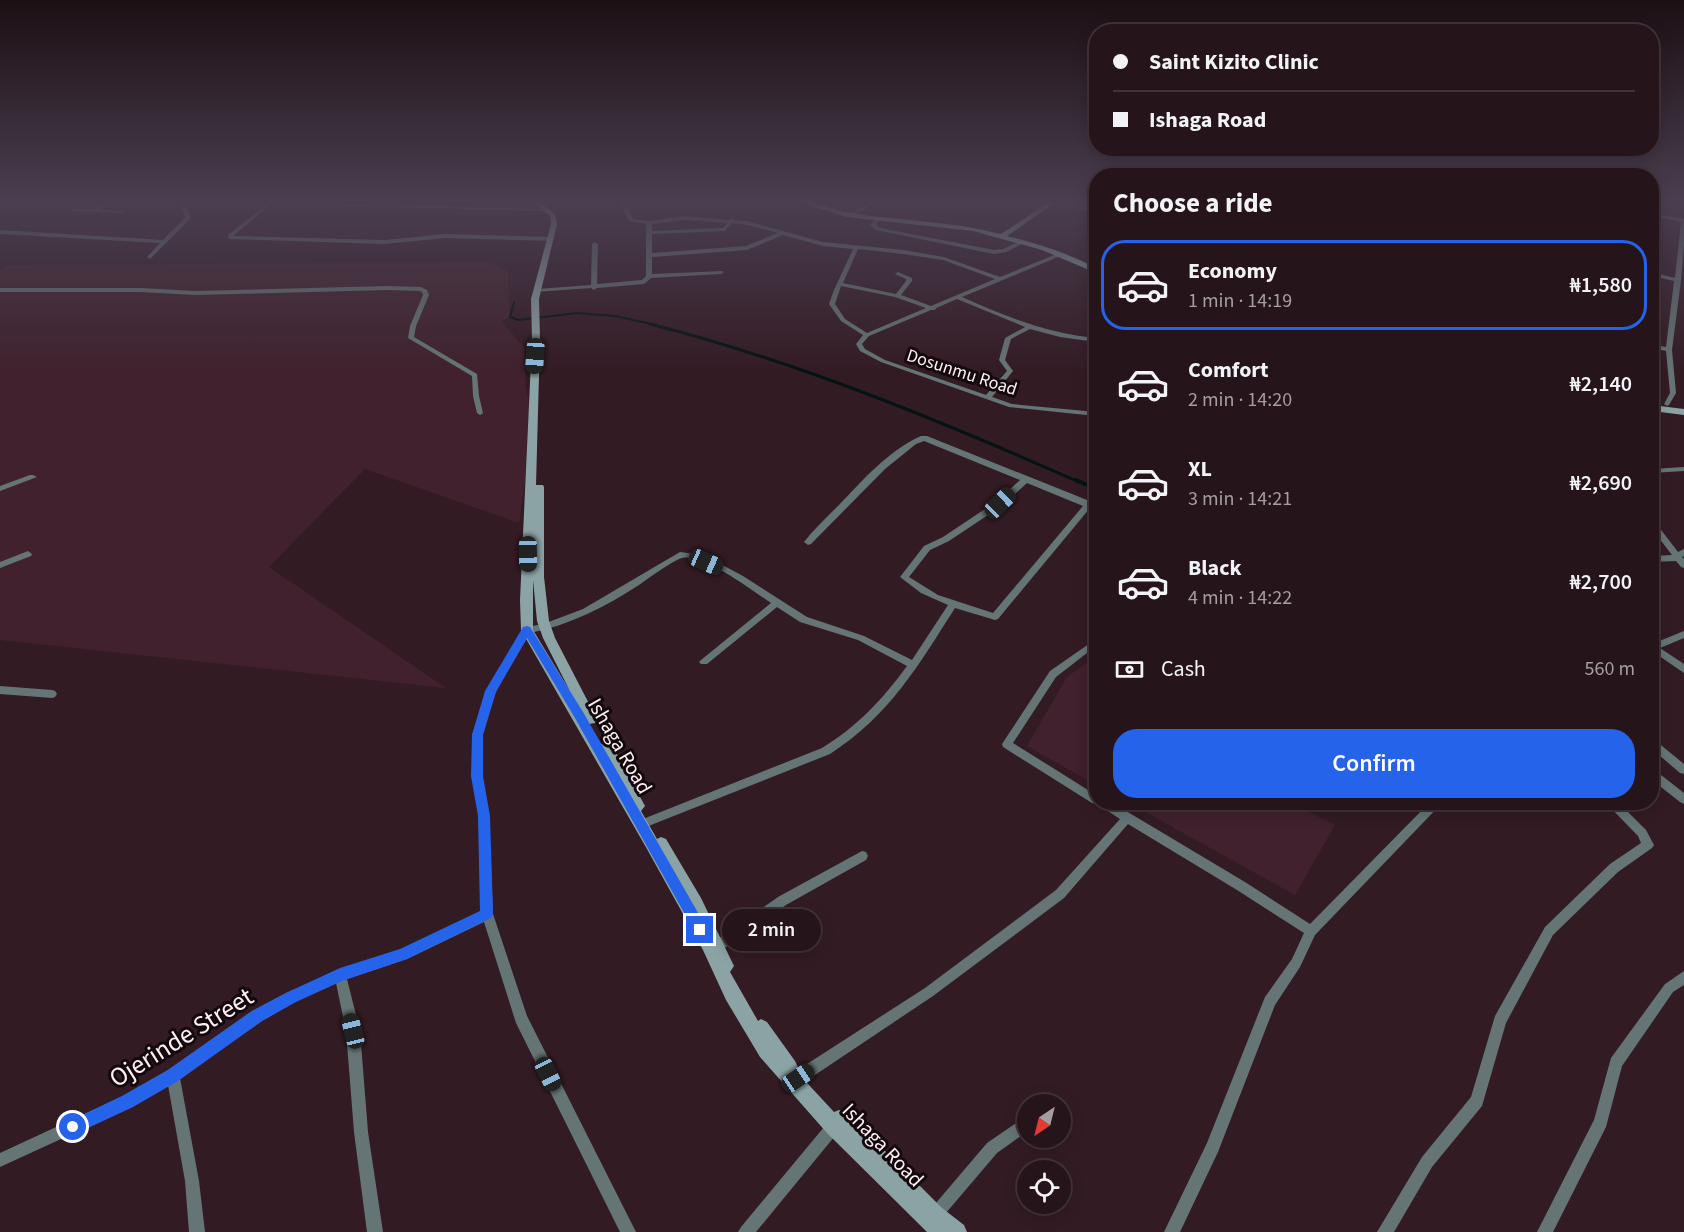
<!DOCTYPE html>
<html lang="en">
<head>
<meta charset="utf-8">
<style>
  :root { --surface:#26141b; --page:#2e1d24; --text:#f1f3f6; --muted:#a49ea3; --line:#42333a; --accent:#2563eb }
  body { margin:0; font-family:"Source Sans 3",sans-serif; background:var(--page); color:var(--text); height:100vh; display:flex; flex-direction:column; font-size:22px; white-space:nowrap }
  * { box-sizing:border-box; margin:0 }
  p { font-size:20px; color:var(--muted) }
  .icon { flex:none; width:33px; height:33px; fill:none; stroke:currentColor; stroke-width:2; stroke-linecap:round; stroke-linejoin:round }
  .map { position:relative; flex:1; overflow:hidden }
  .details { position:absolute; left:1089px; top:168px; width:570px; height:642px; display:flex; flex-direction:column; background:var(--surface); border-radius:24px; box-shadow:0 3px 15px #0003,0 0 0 2px var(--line) }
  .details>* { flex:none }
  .hud { position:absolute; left:1089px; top:24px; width:570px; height:132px; border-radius:24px; box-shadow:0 3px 15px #0003,0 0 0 2px var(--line); display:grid; align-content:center; height:132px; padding:0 24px; background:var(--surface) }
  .needle { width:39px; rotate:215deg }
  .controls { position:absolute; left:1017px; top:1094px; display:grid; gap:12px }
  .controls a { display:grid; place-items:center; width:54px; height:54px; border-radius:50%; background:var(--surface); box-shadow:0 3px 15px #0003,0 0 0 2px var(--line); font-size:30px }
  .end { position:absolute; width:27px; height:27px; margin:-14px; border:8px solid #2563eb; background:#fff; box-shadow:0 0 0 3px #fff }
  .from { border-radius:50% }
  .bubble { position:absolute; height:42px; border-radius:21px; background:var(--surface); box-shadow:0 3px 15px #0003,0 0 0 2px var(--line); font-size:20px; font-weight:600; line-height:42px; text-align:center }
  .car { position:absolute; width:18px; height:36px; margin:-18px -9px; border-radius:8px; box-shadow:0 0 4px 2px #0007; background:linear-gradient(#222 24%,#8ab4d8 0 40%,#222 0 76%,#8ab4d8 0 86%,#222 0) }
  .hud b { display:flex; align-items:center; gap:21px; height:57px; font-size:22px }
  .hud b+b { border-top:2px solid var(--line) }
  .hud i { width:15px; height:15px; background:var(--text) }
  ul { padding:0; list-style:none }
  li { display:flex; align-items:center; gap:18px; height:90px; margin:0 12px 9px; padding:0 12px; border:3px solid transparent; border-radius:24px }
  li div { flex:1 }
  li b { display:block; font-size:22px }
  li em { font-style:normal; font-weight:600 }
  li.current { border-color:var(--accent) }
  li>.icon { width:54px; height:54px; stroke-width:1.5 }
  h2 { padding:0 24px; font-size:27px; line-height:72px }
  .pay { display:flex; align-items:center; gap:15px; height:66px; padding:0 24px; font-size:22px }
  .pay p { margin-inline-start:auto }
  .cta { display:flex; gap:12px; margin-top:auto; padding:12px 24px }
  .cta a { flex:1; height:69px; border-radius:24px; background:var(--accent); color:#fff; font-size:24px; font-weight:600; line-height:69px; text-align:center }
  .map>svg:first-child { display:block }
</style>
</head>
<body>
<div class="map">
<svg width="1684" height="1232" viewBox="0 0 1684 1232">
  <rect width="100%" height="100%" fill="#331b24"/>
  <path fill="#40212d" d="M488,262L508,271L510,317L501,321L524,347L526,387L529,403L525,482L519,523L365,469L269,567L446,688L0,640V270L7,265Z
    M1096,656V785L1027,746L1067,677Z
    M1129,803H1305L1303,809L1335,825L1295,895Z"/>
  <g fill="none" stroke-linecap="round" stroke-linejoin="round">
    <path stroke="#041313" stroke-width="2" d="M514,302L510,317L518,320L577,313L615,316L656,325"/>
    <path stroke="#041313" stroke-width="3" d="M650,324C796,361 941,421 1079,482"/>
    <path stroke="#041313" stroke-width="4" d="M1076,480L1096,489"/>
    <path fill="#657575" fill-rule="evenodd" d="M17,200H25L0,205V203Z
      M112,200H117L100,210L120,211H122V213L72,211L70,210L72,209H94Z
      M179,200H183L191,218L150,259L147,257L160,243L0,234V230L163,240L185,218Z
      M272,200H276L233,236L384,240L445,234L552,237L555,239L552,241L445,238L384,244L229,239L228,235Z
      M618,200H622L633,219L649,221L685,216L729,220L732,218L734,220L747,221L823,242L903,250L944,257L1000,277L1059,253H1063V255L962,297C1007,317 1047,333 1096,338V342L1060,337L1030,329L1011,339L1005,360L1013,371L992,397L1012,404L1096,412V416L1009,407L881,362L860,351L856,344L863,335L841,321L829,304L834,290L853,249L823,246L783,235L747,250L652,257V274L723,271V273L721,274L651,278L644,284L597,288L594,290L591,288L535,292L534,291L537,289L591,285L592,244L595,242L598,244L597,284L642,280L646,276V224L629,221ZM685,220L727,223L723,228L652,231V224ZM732,223L747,225L778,233L746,246L652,253V234L725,231ZM858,249L903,254L943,260L995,279L931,306L901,295L912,281V278L898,272L895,274L906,279V281L896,294L843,283ZM841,286L895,297L926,308L867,333L845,319L835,304ZM957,299L1025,327L1005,338L999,360L1007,371L986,395L885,360L865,349L862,344L869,336L931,310H935L936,308Z
      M874,200H879L852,217L847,216Z
      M1046,200H1052L1096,211V213Z
      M345,204L548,209L550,210L548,211L343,206V205Z
      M1652,213L1684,219V244L1681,280L1672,350L1676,393L1669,405L1667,406L1664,404L1670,393L1666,351L1652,348V344L1666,347L1674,281L1652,276V272L1675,278L1681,222L1652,216Z
      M877,217L880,219L876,225L880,228L994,250L1003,249L1021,241L1026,242L1006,252L994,254L876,230L870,225Z
      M1096,232V236L1092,237V235Z
      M387,286L421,287L427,290L429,295L416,326L414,337L477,374L479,396L483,413L482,414L480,415L477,413L473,396L472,376L408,338L410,326L423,295L422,292L420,291L387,290L195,295L141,292H0V288H141L195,291Z
      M1096,346L1094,373L1096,406C1083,398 1086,359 1094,347Z
      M921,436H927L1092,502L1096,505V510L1090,508L998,619L995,620L955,608C918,666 890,715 830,754L651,825L647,827L643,825L641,822L643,819L822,748C858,726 882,700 907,666L858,640L800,622L777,607L707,664H701L699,662L701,660L771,603C753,591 703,553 682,558C675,559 646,580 639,585C605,607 570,625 530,633L496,691L482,735V776L489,816L493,914L527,1016L636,1232H620L516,1023L484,922L407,959L347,979L360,1031L368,1132L383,1232H367L354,1132L346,1031L336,983L296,1001L262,1021L180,1078L199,1181L205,1232H189L185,1181L168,1085L133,1106L0,1167V1153L123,1096L168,1070L252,1011L286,993L340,969L401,950L481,911L479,816L472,776V735L486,691L524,628L546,623L583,609L680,552L695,554L713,560L743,576L807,617L864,636L912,660L948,605L921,593L900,577L924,546L943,537L997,501L1020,480L924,441L916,444L885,469L811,544L808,545L804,542C814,529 827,517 839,505C863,480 889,450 921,436ZM1027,483L1083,506L993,613L938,595L909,577L930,550L949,541L1003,505Z
      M1684,467V471L1652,473V469Z
      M30,475H33L37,477L0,491V486Z
      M1652,521L1655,522L1678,552L1684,549V556L1682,557L1684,559V568L1681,567L1676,561L1652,562V556L1672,555L1652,529Z
      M28,551L32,554L31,556L0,568V562Z
      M1684,631V638L1660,648L1684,664V673L1652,651V644Z
      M1096,639V646L1056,677L1013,743L1096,795V802H1111L1245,882L1310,924L1430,802H1443L1315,935L1300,967L1275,1005L1218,1152L1180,1232H1164L1207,1143L1265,997L1292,959L1304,933L1237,890L1128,824L1064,898L933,996L803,1083L798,1085L793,1083L791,1078L793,1073L925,988L1056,890L1120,819L1097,804L1092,803L1003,747L1002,744L1050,671Z
      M0,686L52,690L55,691L57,694L55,697L52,698L0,694Z
      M1652,740L1656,741L1684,764V774L1680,773L1652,749Z
      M1652,770L1656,771L1684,793V804L1680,802L1652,780Z
      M1605,802H1618L1646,830L1654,845L1652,848L1618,872L1553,935L1506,1023L1482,1106L1432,1167L1394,1232H1377L1422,1157L1471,1097L1495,1016L1545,927L1610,864L1641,843L1638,836Z
      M862,851L866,852L868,856L866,860L786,905L723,949L719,951L715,949L713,945L715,941L778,897Z
      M1684,971V985L1673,992L1622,1066L1606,1127L1553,1232H1537L1594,1120L1611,1058L1665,984Z
      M1028,1115V1131L997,1153L940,1220L935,1222L930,1220L928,1215L930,1210L987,1143Z
      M834,1119L839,1121L841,1126L839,1131L756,1232H738L741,1227L829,1121Z"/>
    <path fill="#8ba3a4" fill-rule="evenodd" d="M532,200H538L555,214L557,224L539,299L540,339L536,485H543L544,487V577L549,621L555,638L597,719L595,723L589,724L601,744L606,742L611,743L645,806L641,811L657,839L661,837L666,839L701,898L734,966L730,972L758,1021L761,1019L767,1022L795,1061L798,1067L796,1071L834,1112L839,1110L846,1112L942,1208L964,1225L967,1232H927L827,1133L760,1057L726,1000L703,950L647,849L521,630L520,600L532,339L531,299L551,224L550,216ZM533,580L537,621L543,638L570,691L533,630Z
      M793,200C812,198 831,211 850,213C901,221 951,221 1001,234L1052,200H1059L1007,236C1038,244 1068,253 1096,268V273L1042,250L973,231L847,217Z
      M1652,405L1684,409V415L1652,411Z"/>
  </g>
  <linearGradient id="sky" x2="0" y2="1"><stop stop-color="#1c0f14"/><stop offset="0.54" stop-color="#4a3f50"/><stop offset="1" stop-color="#4a3f50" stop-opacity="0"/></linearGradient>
  <rect width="1684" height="372" fill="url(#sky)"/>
  <path fill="#2563eb" d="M527,626L530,627L583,712L705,925L707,930L705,934H696L575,718L527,638L496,692L483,735V776L490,816L493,914L491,918L407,959L342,981L296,1002L262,1021L178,1081L133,1107L73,1135L68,1133L65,1127L68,1122L122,1096L168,1070L252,1011L286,993L340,968L400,949L480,911L478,816L471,776L472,735L485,691L523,627Z"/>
  <g text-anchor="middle" stroke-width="6" stroke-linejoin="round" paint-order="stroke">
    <g font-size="18" fill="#fef0f5" stroke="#13090d">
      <text transform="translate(962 372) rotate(18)" y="6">Dosunmu Road</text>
    </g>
    <g font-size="21" fill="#fef0f5" stroke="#13090d">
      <text transform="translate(620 746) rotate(60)" y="7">Ishaga Road</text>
      <text transform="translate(883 1145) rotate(46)" y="7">Ishaga Road</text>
    </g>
    <g font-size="26" fill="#fef0f5" stroke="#13090d">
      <text transform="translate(181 1037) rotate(-32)" y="9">Ojerinde Street</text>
    </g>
  </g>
</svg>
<div class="controls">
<a><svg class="needle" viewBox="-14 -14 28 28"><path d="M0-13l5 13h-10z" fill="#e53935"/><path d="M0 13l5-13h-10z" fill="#a49ea3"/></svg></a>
<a><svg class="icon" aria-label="locate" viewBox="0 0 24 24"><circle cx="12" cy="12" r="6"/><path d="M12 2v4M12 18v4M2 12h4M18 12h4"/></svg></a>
</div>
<i class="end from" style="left:73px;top:1127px"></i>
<i class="end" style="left:700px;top:930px"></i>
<div class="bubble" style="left:722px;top:909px;width:99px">2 min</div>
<i class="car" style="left:535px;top:356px;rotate:184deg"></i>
<i class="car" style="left:1000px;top:503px;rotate:46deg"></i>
<i class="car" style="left:528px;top:554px;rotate:179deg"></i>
<i class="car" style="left:706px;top:562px;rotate:114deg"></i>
<i class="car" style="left:353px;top:1031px;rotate:346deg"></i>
<i class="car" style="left:548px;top:1074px;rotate:154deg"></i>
<i class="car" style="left:798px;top:1078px;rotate:56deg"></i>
<div class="hud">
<b><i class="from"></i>Saint Kizito Clinic</b>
<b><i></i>Ishaga Road</b>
</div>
<section class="details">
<h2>Choose a ride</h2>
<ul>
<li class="current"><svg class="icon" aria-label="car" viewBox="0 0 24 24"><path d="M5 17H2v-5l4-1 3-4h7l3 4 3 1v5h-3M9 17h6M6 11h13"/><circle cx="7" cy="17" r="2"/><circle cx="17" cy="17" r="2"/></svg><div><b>Economy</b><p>1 min · 14:19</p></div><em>₦1,580</em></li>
<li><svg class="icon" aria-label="car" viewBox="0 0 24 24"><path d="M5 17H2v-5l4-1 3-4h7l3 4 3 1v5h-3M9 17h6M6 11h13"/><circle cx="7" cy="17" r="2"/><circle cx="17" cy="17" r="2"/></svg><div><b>Comfort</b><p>2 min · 14:20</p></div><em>₦2,140</em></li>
<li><svg class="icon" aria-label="car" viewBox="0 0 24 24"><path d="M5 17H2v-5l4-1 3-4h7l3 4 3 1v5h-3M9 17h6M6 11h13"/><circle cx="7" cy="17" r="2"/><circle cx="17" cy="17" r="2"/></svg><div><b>XL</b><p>3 min · 14:21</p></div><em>₦2,690</em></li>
<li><svg class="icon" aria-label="car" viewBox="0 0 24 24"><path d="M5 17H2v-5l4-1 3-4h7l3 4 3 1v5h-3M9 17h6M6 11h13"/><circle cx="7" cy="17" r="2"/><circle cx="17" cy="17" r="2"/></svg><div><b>Black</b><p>4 min · 14:22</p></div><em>₦2,700</em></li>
</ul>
<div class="pay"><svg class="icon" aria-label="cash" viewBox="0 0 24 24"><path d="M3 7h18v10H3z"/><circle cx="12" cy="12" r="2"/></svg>Cash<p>560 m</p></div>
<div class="cta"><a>Confirm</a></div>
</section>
</div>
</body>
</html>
